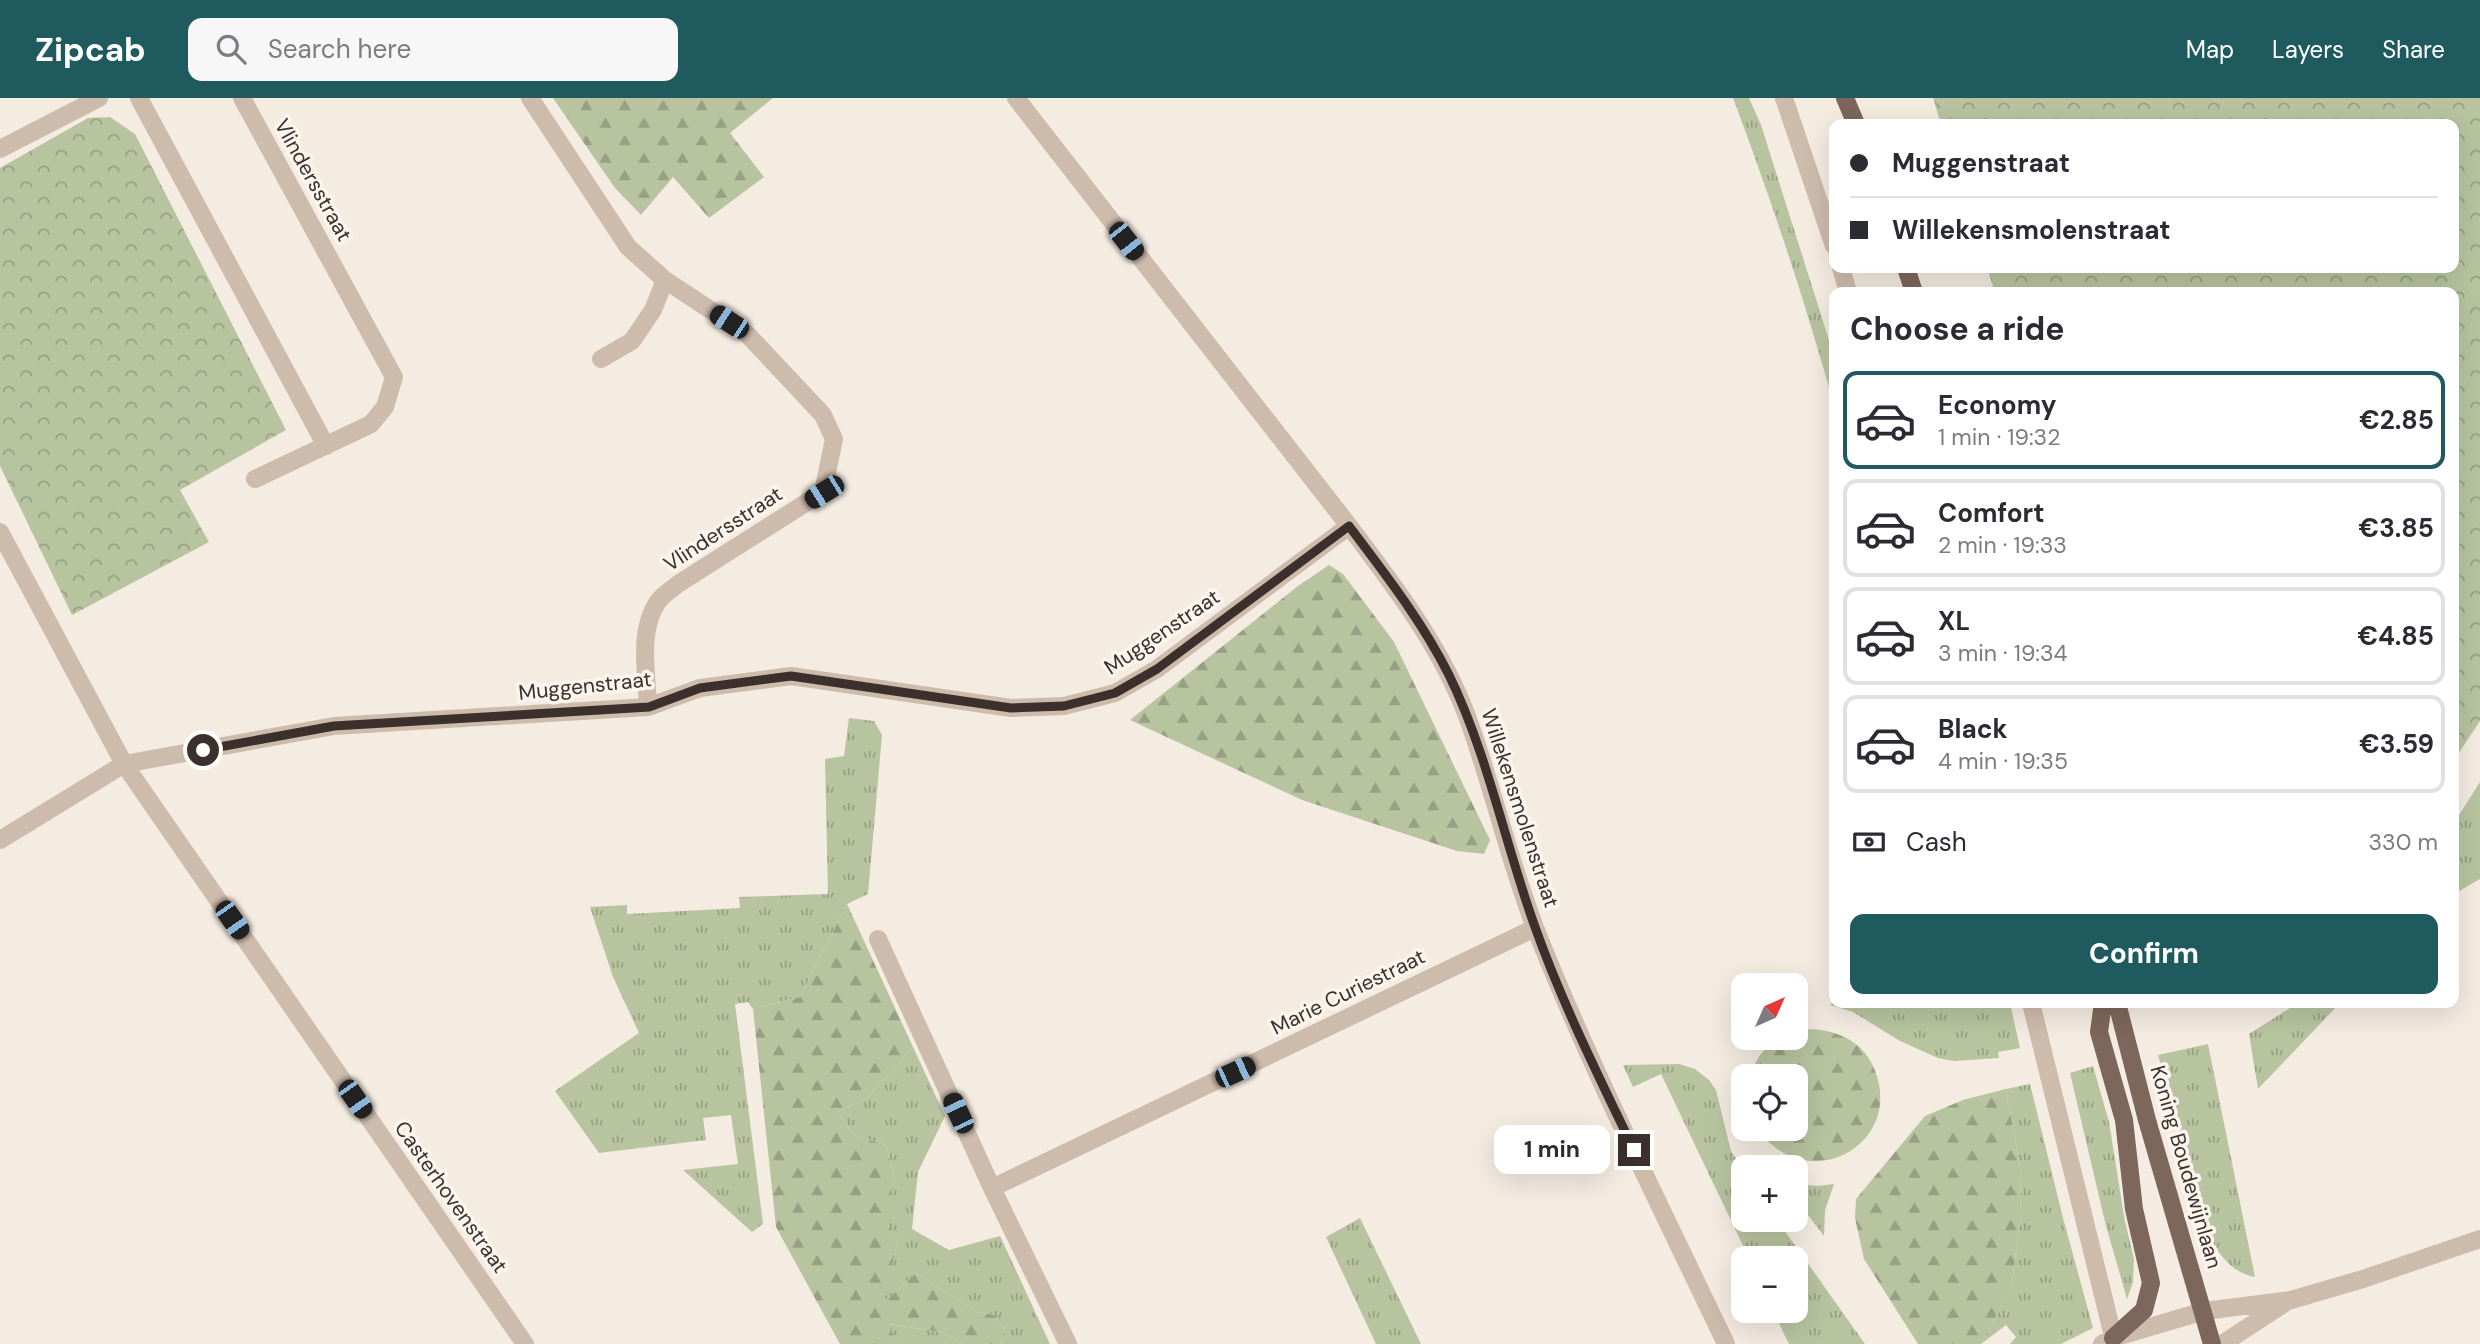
<!DOCTYPE html>
<html lang="en">
<head>
<meta charset="utf-8">
<style>
  :root { --surface:#fff; --page:#f7f7f7; --text:#2b2b33; --muted:#7c7c81; --line:#e1e1e2; --accent:#1f5a5e }
  body { margin:0; font-family:"DM Sans",sans-serif; background:var(--page); color:var(--text); height:100vh; display:flex; flex-direction:column; font-size:26px; white-space:nowrap }
  * { box-sizing:border-box; margin:0 }
  p { font-size:23px; color:var(--muted) }
  .icon { flex:none; width:38px; height:38px; fill:none; stroke:currentColor; stroke-width:2; stroke-linecap:round; stroke-linejoin:round }
  .map { position:relative; flex:1; overflow:hidden }
  .sheet { position:absolute; left:1829px; top:189px; width:630px; height:721px; display:flex; flex-direction:column; background:var(--surface); border-radius:14px; box-shadow:0 7px 28px #0002 }
  .sheet>* { flex:none }
  .banner { position:absolute; left:1829px; top:21px; width:630px; height:154px; border-radius:14px; box-shadow:0 7px 28px #0002; display:grid; align-content:center; height:154px; padding:0 21px; background:var(--surface) }
  .needle { width:46px; rotate:45deg }
  .fabs { position:absolute; left:1731px; top:875px; display:grid; gap:14px }
  .fabs a { display:grid; place-items:center; width:77px; height:77px; border-radius:14px; background:var(--surface); box-shadow:0 7px 28px #0002; font-size:35px }
  .end { position:absolute; width:32px; height:32px; margin:-16px; border:9px solid #3b302b; background:#fff; box-shadow:0 0 0 4px #fff }
  .from { border-radius:50% }
  .bubble { position:absolute; height:49px; border-radius:14px; background:var(--surface); box-shadow:0 7px 28px #0002; font-size:23px; font-weight:700; line-height:49px; text-align:center }
  .car { position:absolute; width:21px; height:42px; margin:-21px -10px; border-radius:9px; box-shadow:0 0 5px 2px #0007; background:linear-gradient(#222 24%,#8ab4d8 0 40%,#222 0 76%,#8ab4d8 0 86%,#222 0) }
  .banner b { display:flex; align-items:center; gap:24px; height:66px; font-size:26px }
  .banner b+b { border-top:2px solid var(--line) }
  .banner i { width:18px; height:18px; background:var(--text) }
  ul { padding:0; list-style:none }
  li { display:flex; align-items:center; gap:21px; height:98px; margin:0 14px 10px; padding:0 7px; border:4px solid var(--line); border-radius:14px }
  li div { flex:1 }
  li b { display:block; font-size:26px }
  li em { font-style:normal; font-weight:700 }
  li.active { border-color:var(--accent) }
  li>.icon { width:63px; height:63px; stroke-width:1.5 }
  h2 { padding:0 21px; font-size:32px; line-height:84px }
  .pay { display:flex; align-items:center; gap:18px; height:77px; padding:0 21px; font-size:26px }
  .pay p { margin-inline-start:auto }
  .button { display:flex; gap:14px; margin-top:auto; padding:14px 21px }
  .button a { flex:1; height:80px; border-radius:14px; background:var(--accent); color:#fff; font-size:28px; font-weight:700; line-height:80px; text-align:center }
  header { display:flex; align-items:center; gap:42px; box-sizing:border-box; height:98px; padding:0 35px; background:var(--accent); color:#fff }
  header strong { font-size:33px }
  nav { display:flex; gap:38px; margin-inline-start:auto; font-size:24px }
  .search { width:490px; height:63px; background:var(--page); display:flex; align-items:center; gap:18px; box-sizing:border-box; padding:0 24px; border-radius:14px; color:var(--muted); font-size:26px }
  .map>svg:first-child { display:block }
</style>
</head>
<body>
<header>
<strong>Zipcab</strong>
<div class="search"><svg class="icon" aria-label="search" viewBox="0 0 24 24"><circle cx="10" cy="10" r="6"/><path d="M15 15l6 6"/></svg>Search here</div>
<nav><a>Map</a><a>Layers</a><a>Share</a></nav>
</header>
<div class="map">
<svg width="2480" height="1246" viewBox="0 0 2480 1246">
  <defs>
    <pattern id="grass-tufts" width="24" height="20" patternUnits="userSpaceOnUse" patternTransform="scale(1.75)"><rect width="24" height="20" fill="#b8c4a0"/><path d="M3 7l-1-3M5 7V3M7 7l1-3M15 17l-1-3M17 17v-4M19 17l1-3" fill="none" stroke="#97a083"/></pattern>
    <pattern id="forest-firs" width="22" height="20" patternUnits="userSpaceOnUse" patternTransform="scale(1.75)"><rect width="22" height="20" fill="#b8c4a0"/><path d="M5 1l3.5 6h-7zM16 11l3.5 6h-7z" fill="#97a083"/></pattern>
    <pattern id="park-crowns" width="20" height="18" patternUnits="userSpaceOnUse" patternTransform="scale(1.75)"><rect width="20" height="18" fill="#b8c4a0"/><path d="M2 6a3 3 0 1 1 6 0M12 15a3 3 0 1 1 6 0" fill="none" stroke="#97a083"/></pattern>
  </defs>
  <rect width="100%" height="100%" fill="#f4ebe1"/>
  <path fill="url(#grass-tufts)" d="M1733,0H1749L1761,27L1834,258V307C1805,203 1771,101 1733,0Z
    M849,620L874,623L882,637L868,796L847,806L800,899L753,911L748,904L735,906L763,1126L752,1134L683,1072L738,1066L731,1017L703,1020L706,1042L599,1055L555,993L639,935L613,879L590,809L627,807V816L740,810L739,799L828,796L825,661L844,658Z
    M2480,684V781L2454,796V725Z
    M1834,903V905H2010L2020,950L1998,954L1999,960L1954,963L1938,960L1900,943L1853,914L1830,907Z
    M2298,905H2340L2258,991L2249,936Z
    M2208,946L2255,1179C2233,1175 2222,1160 2211,1142L2158,957Z
    M913,949L945,1018L918,1074L912,1131L949,1152L1000,1138L1050,1246H1001L1006,1234L994,1217L977,1214L916,1175L883,1205L898,1141L881,1119L895,1084L886,1047L853,1037L838,1013L866,1001Z
    M1679,966L1695,971L1709,982L1716,992L1731,1053L1743,1071V1122H1777L1865,1246H1789L1773,1213H1796V1160H1749L1661,976L1633,989L1623,967Z
    M2093,968L2109,1024L2125,1124L2134,1161L2133,1184L2127,1201L2106,1128L2070,975Z
    M2030,986L2063,1120L2093,1230L2061,1246H2010L2016,1239L2006,1227L1981,1246L2011,1191L2021,1117L2020,1068L2006,991Z
    M1796,1086L1818,1088L1834,1086L1825,1112L1824,1138L1796,1101Z
    M1360,1120L1421,1246H1376L1326,1139Z
    M887,1226L942,1234L964,1246H898Z"/>
  <path fill="url(#forest-firs)" d="M553,0H773L730,35L764,79L709,120L673,79L641,117L615,90Z
    M1329,467L1343,476L1394,544L1490,742L1484,756L1457,753L1302,702L1130,622L1298,488Z
    M847,806L913,949L866,1001L838,1013L853,1037L886,1047L895,1084L882,1119L898,1141L884,1204L916,1175L977,1214L994,1217L1006,1234L1001,1246H964L942,1234L888,1226L898,1246H840L776,1129L753,911L800,899Z
    M1812,931C1837,933 1861,942 1873,968C1908,1044 1809,1102 1757,1031H1796V978H1750C1758,955 1770,940 1796,940V933Z
    M2006,991L2020,1068L2021,1117L2011,1191L1981,1246H1918L1864,1161L1855,1120L1856,1101L1925,1018L1963,1002Z"/>
  <path fill="url(#park-crowns)" d="M1933,0H2480V623L2454,662V194H1995L1987,170H2454V26H1941Z
    M110,19L135,36L286,332L180,392L209,444L72,517L0,368V70L88,20Z"/>
  <g fill="none" stroke-linecap="round" stroke-linejoin="round">
    <path stroke="#cdbbac" stroke-width="18" d="M139,0L326,348
      M242,0L394,279L385,309L371,326L255,381
      M530,0L628,149L665,182L747,236L823,317L834,341L823,394L678,486C671,492 662,497 657,505C638,534 647,576 648,609
      M1016,0L1349,428C1394,488 1442,549 1468,621C1493,690 1509,763 1536,832C1592,973 1661,1109 1726,1246
      M1784,0L1834,148
      M0,51L99,0
      M1841,170L1848,194
      M601,261L632,243L653,212L665,182
      M0,434L124,666L525,1246
      M0,742L124,666L334,628L648,609L700,590L791,578L1011,610L1064,608L1115,595L1157,571L1349,428
      M878,841L992,1090L1068,1246
      M2031,905L2115,1246
      M992,1090L1535,830
      M2102,1246L2113,1240L2204,1213L2291,1202L2363,1181L2480,1141
      M2222,1246L2285,1205"/>
    <path stroke="#7d675c" stroke-width="18" d="M1845,0L1856,26
      M1906,170L1914,194
      M2103,905L2099,934L2124,1022L2134,1111L2151,1185L2144,1212L2113,1240
      M2117,905L2147,1022L2212,1246"/>
  </g>
  <g fill="none" stroke-linecap="round" stroke-linejoin="round">
    <path stroke="#3b302b" stroke-width="9" d="M203,652L334,628L649,609L700,590L791,578L1011,610L1064,608L1115,595L1157,571L1349,428C1385,476 1422,523 1449,577C1488,657 1505,746 1535,829C1562,905 1599,979 1634,1052"/>
  </g>
  <g text-anchor="middle" stroke-width="7" stroke-linejoin="round" paint-order="stroke">
    <g font-size="21" fill="#3b302b" stroke="#fbf5ee">
      <text transform="translate(313 82) rotate(61)" y="7">Vlindersstraat</text>
      <text transform="translate(723 431) rotate(-33)" y="7">Vlindersstraat</text>
      <text transform="translate(1162 534) rotate(-34)" y="7">Muggenstraat</text>
      <text transform="translate(585 588) rotate(-6)" y="7">Muggenstraat</text>
      <text transform="translate(1520 710) rotate(72)" y="7">Willekensmolenstraat</text>
      <text transform="translate(1348 894) rotate(-26)" y="7">Marie Curiestraat</text>
      <text transform="translate(2186 1069) rotate(74)" y="7">Koning Boudewijnlaan</text>
      <text transform="translate(451 1099) rotate(55)" y="7">Casterhovenstraat</text>
    </g>
  </g>
</svg>
<div class="fabs">
<a><svg class="needle" viewBox="-14 -14 28 28"><path d="M0-13l5 13h-10z" fill="#e53935"/><path d="M0 13l5-13h-10z" fill="#7c7c81"/></svg></a>
<a><svg class="icon" aria-label="locate" viewBox="0 0 24 24"><circle cx="12" cy="12" r="6"/><path d="M12 2v4M12 18v4M2 12h4M18 12h4"/></svg></a>
<a>+</a>
<a>−</a>
</div>
<i class="end from" style="left:203px;top:652px"></i>
<i class="end" style="left:1634px;top:1052px"></i>
<div class="bubble" style="left:1494px;top:1027px;width:116px">1 min</div>
<i class="car" style="left:1126px;top:143px;rotate:142deg"></i>
<i class="car" style="left:729px;top:224px;rotate:303deg"></i>
<i class="car" style="left:824px;top:394px;rotate:238deg"></i>
<i class="car" style="left:232px;top:822px;rotate:145deg"></i>
<i class="car" style="left:1235px;top:974px;rotate:65deg"></i>
<i class="car" style="left:355px;top:1001px;rotate:145deg"></i>
<i class="car" style="left:958px;top:1015px;rotate:335deg"></i>
<div class="banner">
<b><i class="from"></i>Muggenstraat</b>
<b><i></i>Willekensmolenstraat</b>
</div>
<section class="sheet">
<h2>Choose a ride</h2>
<ul>
<li class="active"><svg class="icon" aria-label="car" viewBox="0 0 24 24"><path d="M5 17H2v-5l4-1 3-4h7l3 4 3 1v5h-3M9 17h6M6 11h13"/><circle cx="7" cy="17" r="2"/><circle cx="17" cy="17" r="2"/></svg><div><b>Economy</b><p>1 min · 19:32</p></div><em>€2.85</em></li>
<li><svg class="icon" aria-label="car" viewBox="0 0 24 24"><path d="M5 17H2v-5l4-1 3-4h7l3 4 3 1v5h-3M9 17h6M6 11h13"/><circle cx="7" cy="17" r="2"/><circle cx="17" cy="17" r="2"/></svg><div><b>Comfort</b><p>2 min · 19:33</p></div><em>€3.85</em></li>
<li><svg class="icon" aria-label="car" viewBox="0 0 24 24"><path d="M5 17H2v-5l4-1 3-4h7l3 4 3 1v5h-3M9 17h6M6 11h13"/><circle cx="7" cy="17" r="2"/><circle cx="17" cy="17" r="2"/></svg><div><b>XL</b><p>3 min · 19:34</p></div><em>€4.85</em></li>
<li><svg class="icon" aria-label="car" viewBox="0 0 24 24"><path d="M5 17H2v-5l4-1 3-4h7l3 4 3 1v5h-3M9 17h6M6 11h13"/><circle cx="7" cy="17" r="2"/><circle cx="17" cy="17" r="2"/></svg><div><b>Black</b><p>4 min · 19:35</p></div><em>€3.59</em></li>
</ul>
<div class="pay"><svg class="icon" aria-label="cash" viewBox="0 0 24 24"><path d="M3 7h18v10H3z"/><circle cx="12" cy="12" r="2"/></svg>Cash<p>330 m</p></div>
<div class="button"><a>Confirm</a></div>
</section>
</div>
</body>
</html>
